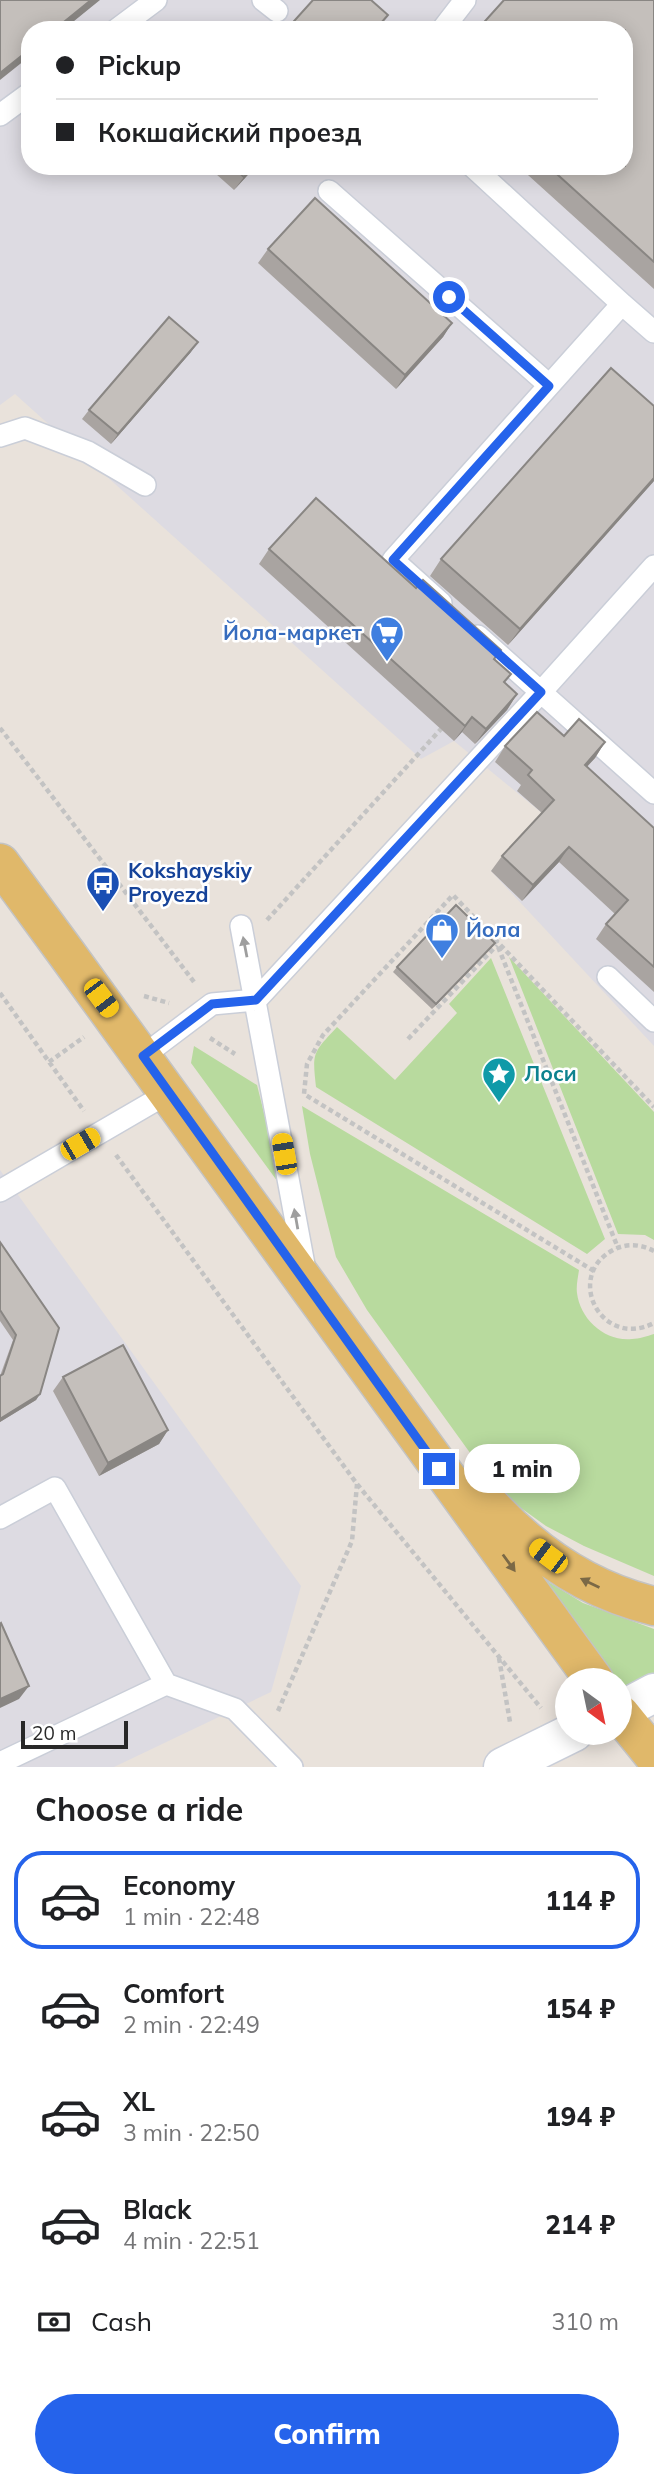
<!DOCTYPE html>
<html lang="en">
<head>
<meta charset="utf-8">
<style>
  :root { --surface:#fff; --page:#f2f2f2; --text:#202124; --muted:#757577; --line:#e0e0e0; --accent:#2563eb }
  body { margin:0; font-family:Mulish,sans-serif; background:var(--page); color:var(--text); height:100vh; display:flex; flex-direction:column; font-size:26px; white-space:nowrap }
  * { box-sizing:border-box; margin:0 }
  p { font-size:23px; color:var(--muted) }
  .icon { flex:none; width:38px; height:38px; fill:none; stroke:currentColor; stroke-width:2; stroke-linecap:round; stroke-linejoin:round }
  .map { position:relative; height:1767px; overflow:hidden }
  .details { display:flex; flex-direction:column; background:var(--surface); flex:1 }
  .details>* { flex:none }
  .top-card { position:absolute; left:21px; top:21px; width:612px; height:154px; border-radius:28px; box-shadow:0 4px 18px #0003; display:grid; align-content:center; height:154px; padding:0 35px; background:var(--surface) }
  .needle { width:46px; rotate:147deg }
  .fabs { position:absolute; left:555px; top:1668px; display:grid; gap:14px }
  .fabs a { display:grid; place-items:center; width:77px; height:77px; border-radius:50%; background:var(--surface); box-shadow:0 4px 18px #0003; font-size:35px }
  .scale { position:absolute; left:21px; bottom:18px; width:107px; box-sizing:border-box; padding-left:7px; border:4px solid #282828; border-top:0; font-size:19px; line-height:24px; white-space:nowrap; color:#282828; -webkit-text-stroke:5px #fff; paint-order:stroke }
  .end { position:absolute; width:32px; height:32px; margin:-16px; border:9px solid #2563eb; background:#fff; box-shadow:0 0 0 4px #fff }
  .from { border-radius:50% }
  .bubble { position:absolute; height:49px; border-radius:24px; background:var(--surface); box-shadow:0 4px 18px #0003; font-size:23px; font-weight:800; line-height:49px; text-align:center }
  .car { position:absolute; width:21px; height:42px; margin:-21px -10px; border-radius:9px; box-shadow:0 0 5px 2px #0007; background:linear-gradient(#f5c518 24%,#345 0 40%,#f5c518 0 76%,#345 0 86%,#f5c518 0) }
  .top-card b { display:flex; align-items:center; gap:24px; height:66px; font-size:26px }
  .top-card b+b { border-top:2px solid var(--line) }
  .top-card i { width:18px; height:18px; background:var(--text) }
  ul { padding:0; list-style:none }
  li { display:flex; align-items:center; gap:21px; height:98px; margin:0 14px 10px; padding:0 21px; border:4px solid transparent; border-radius:28px }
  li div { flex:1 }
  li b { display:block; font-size:26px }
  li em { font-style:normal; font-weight:800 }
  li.active { border-color:var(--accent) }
  li>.icon { width:63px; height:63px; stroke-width:1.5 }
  h2 { padding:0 35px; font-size:32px; line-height:84px }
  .pay { display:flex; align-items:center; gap:18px; height:77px; padding:0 35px; font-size:26px }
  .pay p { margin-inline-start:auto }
  .button { display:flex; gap:14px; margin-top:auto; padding:14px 35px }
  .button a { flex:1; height:80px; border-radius:42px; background:var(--accent); color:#fff; font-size:28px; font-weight:800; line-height:80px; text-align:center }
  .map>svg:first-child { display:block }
</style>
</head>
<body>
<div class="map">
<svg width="654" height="1767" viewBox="0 0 654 1767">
  <rect width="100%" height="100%" fill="#e9e2db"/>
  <path fill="#dddbe2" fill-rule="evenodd" d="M0,0H654V1046L491,871L543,814L454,741L421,759L15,394L0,405ZM30,30H625V166H30Z
    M0,1170L301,1586L271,1692L114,1767H0Z"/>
  <path fill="#b8da9e" d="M509,957L654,1112V1240L645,1235L618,1234Z
    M491,958L605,1239L587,1254L316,1087C312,1052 313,1053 337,1027L395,1080L457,1013L449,1004Z
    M194,1046L257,1085L283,1189L191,1063Z
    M302,1106L579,1270C578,1277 576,1286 577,1293C580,1319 605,1342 632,1339C639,1339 647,1336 654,1334V1576L584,1546L546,1526L514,1503L486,1475L367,1310L336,1257L310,1154Z
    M532,1572L583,1603L654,1629V1677L621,1691L620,1680H613Z"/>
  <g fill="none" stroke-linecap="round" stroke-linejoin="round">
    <g stroke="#caced8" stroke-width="24">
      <path id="lane" d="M263,0L277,11
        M116,30L156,0
        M442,30L465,0
        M0,115L30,93
        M329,191L549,385
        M622,304L654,332
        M0,436L25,428L88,452L145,485
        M441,603L393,560L622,304L472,166
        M478,636L654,793
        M241,926L305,1270
        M608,977L654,1021
        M143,1056L212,1004L256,1000L541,692L654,566
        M0,1191L170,1092
        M0,1518L55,1488L166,1684L0,1763
        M166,1684L235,1709L292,1767"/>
    </g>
    <g stroke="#caced8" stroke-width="41">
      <path id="street" d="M620,1711L654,1693
        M503,1767L574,1732"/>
    </g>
    <g stroke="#c3c3c3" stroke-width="41">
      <path id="primary" d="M0,863C200,1134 396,1408 594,1680
        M487,1502C533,1553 587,1590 654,1606
        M620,1714L654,1756"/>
    </g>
    <path stroke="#c3c3c3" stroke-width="4.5" stroke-dasharray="5 3.5" stroke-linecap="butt" d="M0,728L194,982
      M267,920L441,729
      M495,939L618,1248
      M0,993L84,1111
      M144,996L169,1003
      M210,1038L235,1054
      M408,1039L497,945
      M49,1062L84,1037
      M116,1155L357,1484L541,1708
      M654,1251C641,1244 626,1243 613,1250C564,1276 601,1350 654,1323
      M594,1271L304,1094L307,1064L323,1035L453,895L654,1107
      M499,1658L510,1722
      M278,1711L352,1541L357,1484"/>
    <use href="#lane" stroke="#fff" stroke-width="21"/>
    <use href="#street" stroke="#fff" stroke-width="38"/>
    <use href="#primary" stroke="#e0b86a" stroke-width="38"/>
  </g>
  <path fill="#a9a4a1" d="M654,0V289L518,166H625Z
    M207,166H256L234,190Z
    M268,249L452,323L443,337L396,389L258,263Z
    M191,352L111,444L82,419L89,410Z
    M654,481L508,645L430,576L441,559Z
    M269,549L416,588L501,650L495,659L505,683L517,694L507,710L475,744L462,732L454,741L259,564Z
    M564,736L605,742L595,758L587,767L654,828V992L596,939L606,924L615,914L559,862L522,901L491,871L502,856L542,813L517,791L521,785L495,762L505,746Z
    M495,943L491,948L432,1009L393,972L397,967Z
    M0,1242L40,1394L36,1400L0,1422V1376L13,1340L0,1321Z
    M63,1377L168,1430L159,1444L99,1476L53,1391Z"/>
  <path fill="#898683" d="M91,0H100L63,30H54Z
    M30,49V56L0,80V73Z
    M253,166H256L234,190L244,177Z
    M452,323L443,337L396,389L405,375Z
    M198,342L191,352L111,444L118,434Z
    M654,478V481L508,645L520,629Z
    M517,694L507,710L475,744L486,729Z
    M472,717L462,732L454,741L465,726Z
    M605,742L595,758L574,780L585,765Z
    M569,847L559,862L522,901L533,885Z
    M495,943L491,948L432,1009L436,1004Z
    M40,1394L36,1400L0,1422V1419Z
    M168,1430L159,1444L99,1476L108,1463Z
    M29,1686L19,1699L0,1708V1699Z"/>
  <path fill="#c4bfbb" stroke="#898683" stroke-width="2" d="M0,0H91L54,30H30V49L0,73Z
    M313,0H371L388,15L375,30H286Z
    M504,0H654V262L548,166H625V30H477Z
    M232,166H253L244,177Z
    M315,198L452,323L405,375L268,249Z
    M169,317L198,342L118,434L89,410Z
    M611,368L654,406V478L520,629L441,559Z
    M316,498L416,588L423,580L501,650L494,659L511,674L504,682L517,694L486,729L472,717L465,726L269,549Z
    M537,712L564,736L579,719L605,742L585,765L654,828V967L606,924L628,900L569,847L533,885L502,856L554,800L528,775L532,770L505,746Z
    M456,905L495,943L436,1004L397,967Z
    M0,1242L59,1328L40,1394L0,1419V1376L3,1374L16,1335L0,1310Z
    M123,1345L168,1430L108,1463L63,1377Z
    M1,1623L29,1686L0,1699V1624Z"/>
  <defs><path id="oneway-solid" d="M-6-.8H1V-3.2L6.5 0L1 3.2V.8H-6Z" transform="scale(1.75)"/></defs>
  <g fill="#9e9e9e">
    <use href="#oneway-solid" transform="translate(245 947) rotate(-101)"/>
    <use href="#oneway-solid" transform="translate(296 1219) rotate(-100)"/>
  </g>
  <g fill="#7b6946">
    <use href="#oneway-solid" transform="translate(509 1563) rotate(54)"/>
    <use href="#oneway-solid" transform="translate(590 1583) rotate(-154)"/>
  </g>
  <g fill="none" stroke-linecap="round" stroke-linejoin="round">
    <path stroke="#2563eb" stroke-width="9" d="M439,1469L143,1056L212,1004L256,1000L541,692L393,560L549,386L449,297"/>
  </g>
  <defs>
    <g id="supermarket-pin" transform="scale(1.75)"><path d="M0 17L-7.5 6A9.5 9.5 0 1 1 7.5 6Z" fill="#3f7fe0" stroke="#fff"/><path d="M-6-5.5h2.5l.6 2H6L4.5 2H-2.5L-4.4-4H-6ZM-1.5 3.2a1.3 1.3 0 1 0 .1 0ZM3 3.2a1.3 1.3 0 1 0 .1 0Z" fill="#fff"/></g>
    <g id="bus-pin" transform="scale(1.75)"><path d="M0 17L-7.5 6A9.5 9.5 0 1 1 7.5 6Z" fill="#1a4fb4" stroke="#fff"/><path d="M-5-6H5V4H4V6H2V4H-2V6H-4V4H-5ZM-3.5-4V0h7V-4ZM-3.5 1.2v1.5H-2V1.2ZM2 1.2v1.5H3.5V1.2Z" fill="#fff"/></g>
    <g id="shop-pin" transform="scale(1.75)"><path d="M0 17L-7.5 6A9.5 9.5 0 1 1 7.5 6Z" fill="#3f7fe0" stroke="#fff"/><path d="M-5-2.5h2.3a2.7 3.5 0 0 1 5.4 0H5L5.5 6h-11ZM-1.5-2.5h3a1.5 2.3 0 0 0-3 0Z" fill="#fff"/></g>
    <g id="sight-pin" transform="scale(1.75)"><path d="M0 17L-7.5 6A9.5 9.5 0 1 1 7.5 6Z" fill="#0f9aa8" stroke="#fff"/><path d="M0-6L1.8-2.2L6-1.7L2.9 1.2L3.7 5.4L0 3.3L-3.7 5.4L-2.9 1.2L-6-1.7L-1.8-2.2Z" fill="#fff"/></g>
  </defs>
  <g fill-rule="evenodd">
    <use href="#supermarket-pin" x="387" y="633"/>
    <use href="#bus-pin" x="103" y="883"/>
    <use href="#shop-pin" x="442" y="930"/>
    <use href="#sight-pin" x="499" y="1074"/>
  </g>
  <g text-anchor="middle" stroke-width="5" stroke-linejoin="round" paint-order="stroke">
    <g font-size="21" font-weight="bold" fill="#366cbe" stroke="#fff" text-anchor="end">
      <text x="362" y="640">Йола-маркет</text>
      <text x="466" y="937" text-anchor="start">Йола</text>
    </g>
    <g font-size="21" font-weight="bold" fill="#164399" stroke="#fff" text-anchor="start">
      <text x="128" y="878">Kokshayskiy<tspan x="128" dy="24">Proyezd</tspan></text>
    </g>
    <g font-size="21" font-weight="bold" fill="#0d838f" stroke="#fff" text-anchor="start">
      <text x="524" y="1081">Лоси</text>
    </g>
  </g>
</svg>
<div class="fabs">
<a><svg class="needle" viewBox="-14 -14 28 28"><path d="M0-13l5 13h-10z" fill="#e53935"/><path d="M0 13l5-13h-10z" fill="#757577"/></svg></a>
</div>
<div class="scale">20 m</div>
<i class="end from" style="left:449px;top:297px"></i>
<i class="end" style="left:439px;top:1469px"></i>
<div class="bubble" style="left:464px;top:1444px;width:116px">1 min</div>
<i class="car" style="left:101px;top:998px;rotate:143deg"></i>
<i class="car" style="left:80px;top:1144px;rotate:60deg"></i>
<i class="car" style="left:284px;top:1154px;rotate:350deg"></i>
<i class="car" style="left:548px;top:1556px;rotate:307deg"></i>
<div class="top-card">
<b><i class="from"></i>Pickup</b>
<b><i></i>Кокшайский проезд</b>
</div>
</div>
<section class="details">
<h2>Choose a ride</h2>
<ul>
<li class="active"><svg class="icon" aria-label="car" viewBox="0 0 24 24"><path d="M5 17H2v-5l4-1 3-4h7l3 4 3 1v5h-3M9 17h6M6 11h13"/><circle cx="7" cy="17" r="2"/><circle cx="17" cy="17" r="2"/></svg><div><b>Economy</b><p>1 min · 22:48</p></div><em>114 ₽</em></li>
<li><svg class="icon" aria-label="car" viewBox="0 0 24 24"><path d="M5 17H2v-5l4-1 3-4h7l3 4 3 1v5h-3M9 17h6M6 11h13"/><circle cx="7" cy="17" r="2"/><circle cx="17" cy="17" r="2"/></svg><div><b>Comfort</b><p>2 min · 22:49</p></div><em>154 ₽</em></li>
<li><svg class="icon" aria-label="car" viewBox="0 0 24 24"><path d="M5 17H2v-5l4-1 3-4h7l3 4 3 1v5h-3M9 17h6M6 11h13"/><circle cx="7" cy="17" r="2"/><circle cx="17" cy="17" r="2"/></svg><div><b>XL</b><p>3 min · 22:50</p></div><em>194 ₽</em></li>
<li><svg class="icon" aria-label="car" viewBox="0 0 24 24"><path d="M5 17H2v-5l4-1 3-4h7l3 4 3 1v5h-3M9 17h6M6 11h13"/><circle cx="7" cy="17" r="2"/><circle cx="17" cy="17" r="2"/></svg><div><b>Black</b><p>4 min · 22:51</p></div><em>214 ₽</em></li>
</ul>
<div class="pay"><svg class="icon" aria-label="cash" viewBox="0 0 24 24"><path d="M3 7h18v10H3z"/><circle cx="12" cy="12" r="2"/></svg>Cash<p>310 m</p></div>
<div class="button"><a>Confirm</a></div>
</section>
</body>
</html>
